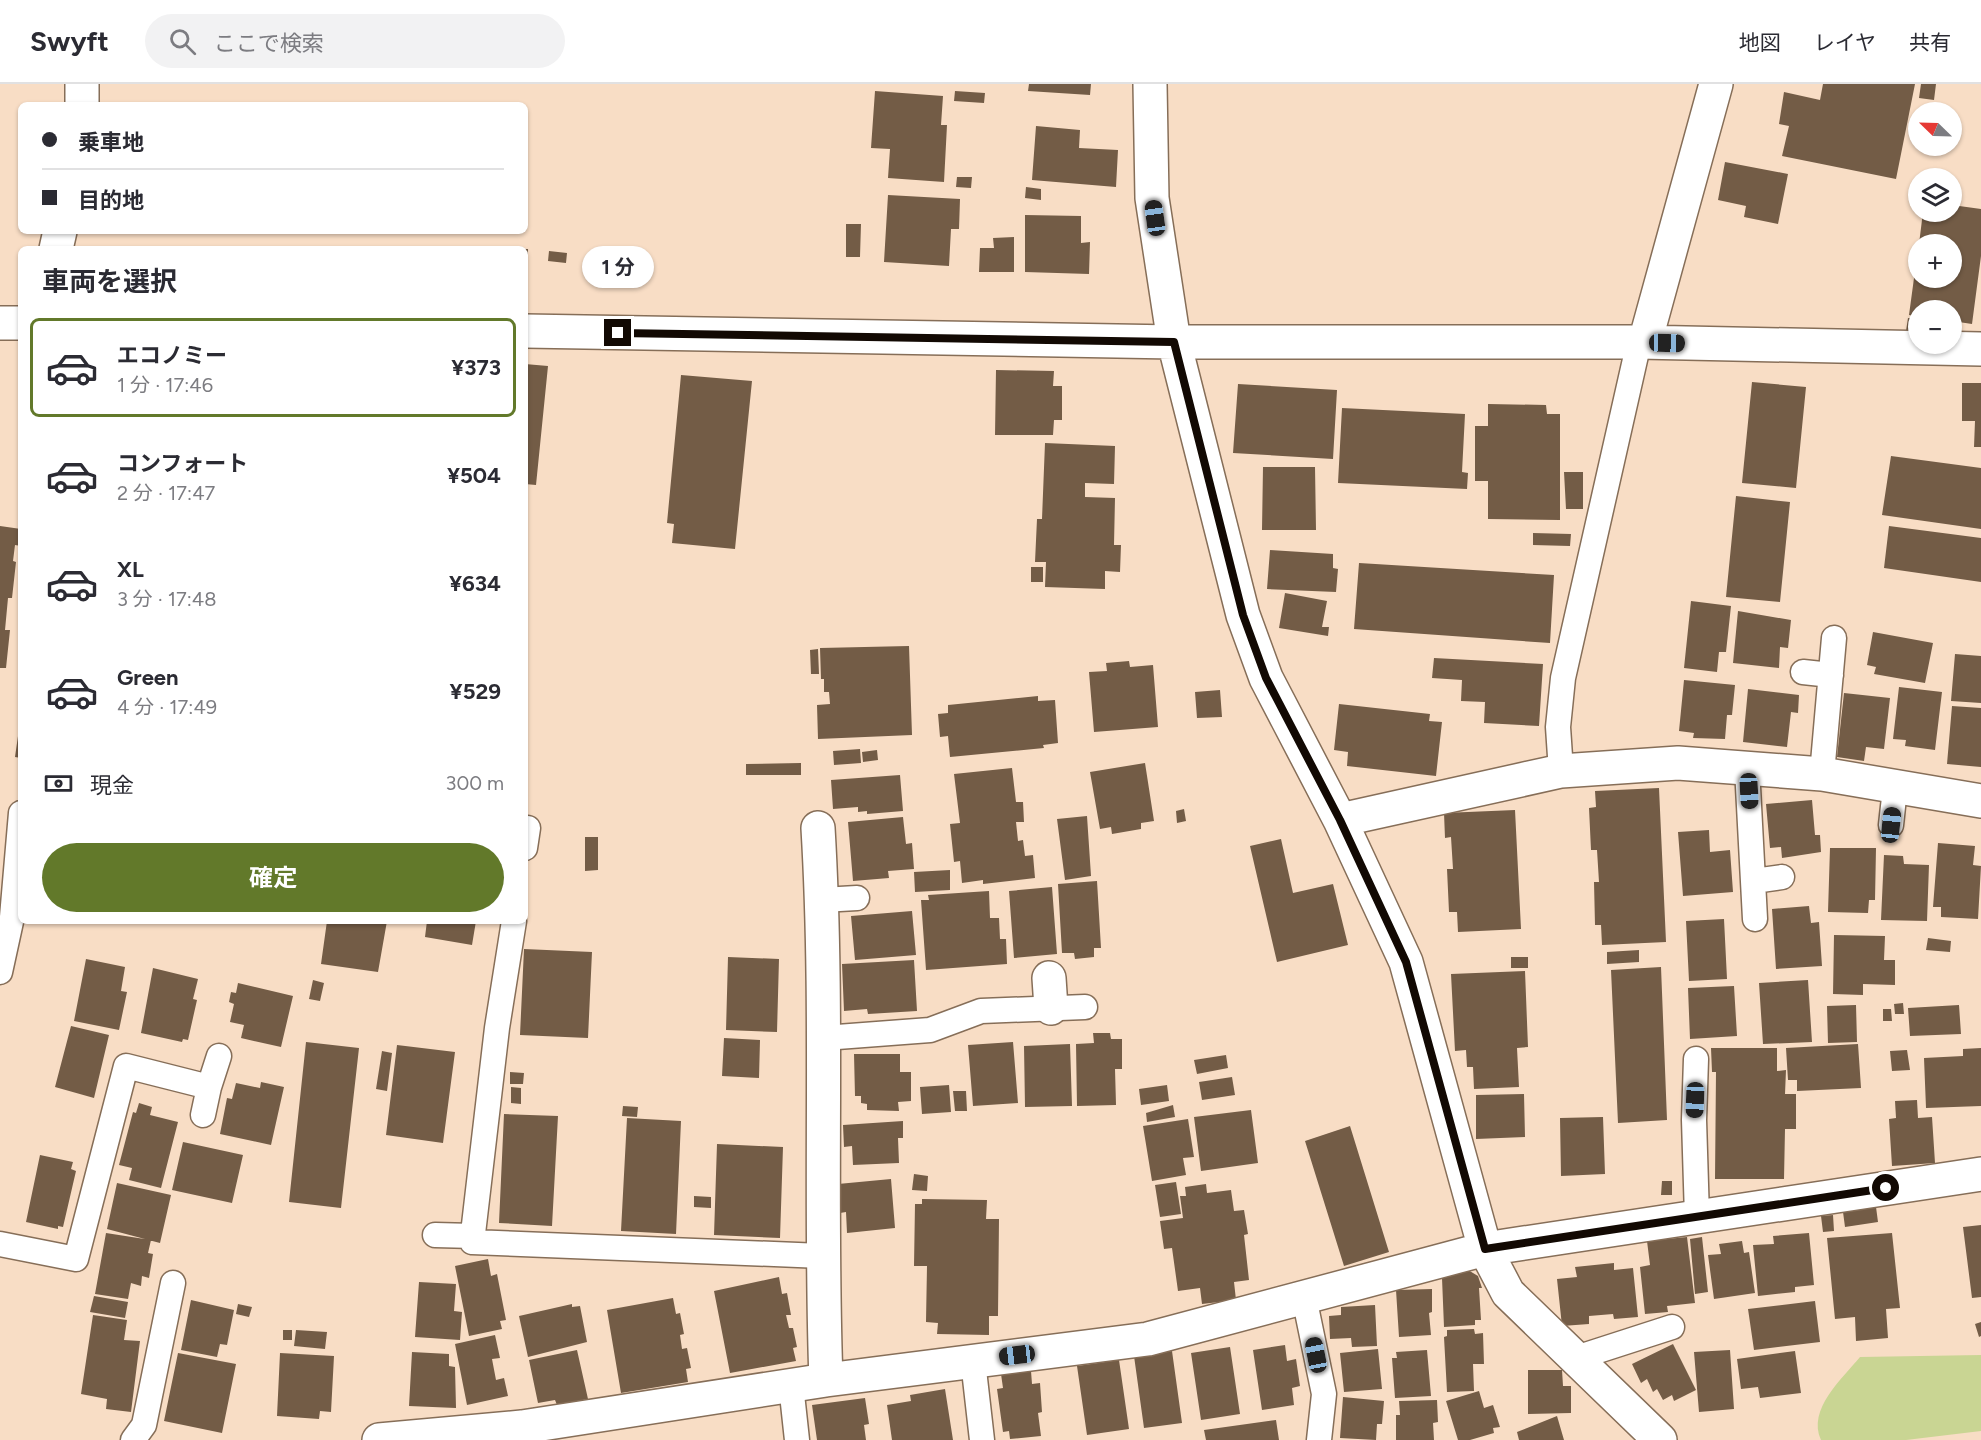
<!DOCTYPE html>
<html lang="ja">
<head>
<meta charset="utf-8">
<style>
  :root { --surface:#fff; --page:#f2f2f3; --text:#2b2b33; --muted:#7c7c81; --line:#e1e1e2; --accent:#62792a }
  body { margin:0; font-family:Figtree,"Noto Sans JP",sans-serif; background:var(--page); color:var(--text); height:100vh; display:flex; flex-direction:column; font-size:22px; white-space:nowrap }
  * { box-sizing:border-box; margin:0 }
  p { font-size:20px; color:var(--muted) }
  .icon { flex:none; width:33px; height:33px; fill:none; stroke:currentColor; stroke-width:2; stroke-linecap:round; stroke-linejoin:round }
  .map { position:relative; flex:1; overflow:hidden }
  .side { position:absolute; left:18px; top:162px; width:510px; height:678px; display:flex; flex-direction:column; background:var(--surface); border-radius:9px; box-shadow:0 2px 4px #0004 }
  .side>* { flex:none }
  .top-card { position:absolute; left:18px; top:18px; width:510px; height:132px; border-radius:9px; box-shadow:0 2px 4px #0004; display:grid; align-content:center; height:132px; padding:0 24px; background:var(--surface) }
  .needle { width:39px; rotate:293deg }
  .fabs { position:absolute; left:1908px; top:18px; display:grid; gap:12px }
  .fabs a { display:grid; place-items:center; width:54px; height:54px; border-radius:50%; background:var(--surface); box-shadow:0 2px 4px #0004; font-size:30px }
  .end { position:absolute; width:27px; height:27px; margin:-14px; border:8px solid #120903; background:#fff; box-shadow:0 0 0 3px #fff }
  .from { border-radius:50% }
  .bubble { position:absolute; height:42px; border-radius:21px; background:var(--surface); box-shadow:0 2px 4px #0004; font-size:20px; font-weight:700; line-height:42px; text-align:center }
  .car { position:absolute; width:18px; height:36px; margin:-18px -9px; border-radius:8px; box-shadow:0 0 4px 2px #0007; background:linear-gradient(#222 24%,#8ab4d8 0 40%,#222 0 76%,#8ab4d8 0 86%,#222 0) }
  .top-card b { display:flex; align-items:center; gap:21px; height:57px; font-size:22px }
  .top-card b+b { border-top:2px solid var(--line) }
  .top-card i { width:15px; height:15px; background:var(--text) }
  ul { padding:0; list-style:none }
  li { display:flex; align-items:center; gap:18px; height:99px; margin:0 12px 9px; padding:0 12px; border:3px solid transparent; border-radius:9px }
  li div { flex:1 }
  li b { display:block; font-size:22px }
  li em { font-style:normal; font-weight:700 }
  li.on { border-color:var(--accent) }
  li>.icon { width:54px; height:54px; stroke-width:1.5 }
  h2 { padding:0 24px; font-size:27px; line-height:72px }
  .pay { display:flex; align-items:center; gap:15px; height:66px; padding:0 24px; font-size:22px }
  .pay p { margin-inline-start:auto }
  .primary-button { display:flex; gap:12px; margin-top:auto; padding:12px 24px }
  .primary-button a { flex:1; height:69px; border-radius:36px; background:var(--accent); color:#fff; font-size:24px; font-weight:700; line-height:69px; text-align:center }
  header { display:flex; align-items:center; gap:36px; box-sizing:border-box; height:84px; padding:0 30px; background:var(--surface); border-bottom:2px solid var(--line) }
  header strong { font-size:28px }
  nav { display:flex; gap:33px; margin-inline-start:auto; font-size:21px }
  .search { width:420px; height:54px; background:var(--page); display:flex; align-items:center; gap:15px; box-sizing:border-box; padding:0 21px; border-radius:33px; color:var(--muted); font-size:22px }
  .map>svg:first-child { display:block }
</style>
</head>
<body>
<header>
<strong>Swyft</strong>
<div class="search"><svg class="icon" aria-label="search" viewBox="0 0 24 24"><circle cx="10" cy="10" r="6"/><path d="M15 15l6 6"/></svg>ここで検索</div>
<nav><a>地図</a><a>レイヤ</a><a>共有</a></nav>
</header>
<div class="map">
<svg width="1981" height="1356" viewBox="0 0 1981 1356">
  <rect width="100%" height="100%" fill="#f8ddc5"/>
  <path fill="#c9d593" d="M1981,1271V1347L1906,1356H1821C1807,1325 1842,1295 1860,1273Z"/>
  <path fill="#735c46" d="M1029,0H1091L1090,11L1028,7Z
    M1823,0H1915L1896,95L1782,72L1789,42L1779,40L1784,8L1820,16Z
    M1921,0H1936L1934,16L1919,14Z
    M875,7L943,12L941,41H947L944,98L888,94L890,65L871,64Z
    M955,7L985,9L984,19L954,17Z
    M1036,42L1080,46L1079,64L1118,66L1116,103L1032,96Z
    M1725,78L1788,90L1778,140L1744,133L1746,122L1718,116Z
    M957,93H972L971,104L956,103Z
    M1026,103L1041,105V116L1025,114Z
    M888,111L960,115L959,145H951L949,182L884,178Z
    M1952,121L1981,125V172L1972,240L1952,237V226H1918V233L1909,231L1917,172L1918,194H1952V160H1919L1923,128H1952Z
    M1025,131L1081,132V159L1090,158L1089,190L1025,188Z
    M846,140H861L860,173H846Z
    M1014,153V188H979L980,164H994L993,154Z
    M525,165H528L527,221H525Z
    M549,167L567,169L566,179L548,177Z
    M1908,234L1918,235V248L1906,247Z
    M525,280L548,282L536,401L525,400Z
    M996,286L1054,287L1053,302H1062V336H1054L1053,351H995Z
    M681,291L752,297L735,465L672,459L674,440L667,439Z
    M1752,298L1806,303L1796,404L1742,399Z
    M1962,299H1981V363H1974L1975,337H1962Z
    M1238,300L1337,306L1333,375L1233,369Z
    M1488,320L1546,321L1547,330H1560V436L1488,435V397H1475V342H1488Z
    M1342,324L1465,330L1462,388L1468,389L1467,405L1338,399Z
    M1045,359L1115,362L1114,400L1085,399V413L1115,414L1114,461H1121L1120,488L1105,487V505L1045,503L1046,478H1035L1037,435H1042Z
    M1891,372L1981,384V445L1882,431Z
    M1263,383H1315L1316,446H1262Z
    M1564,388H1583V425H1566Z
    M1736,412L1790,418L1780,518L1726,513Z
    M0,442L21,445V462L15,461L13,477L16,478L12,514H8L5,546H10L6,584H0Z
    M1889,442L1981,454V498L1884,484Z
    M1533,449L1571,450L1570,462L1533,461Z
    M1270,466L1333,470V484L1338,485L1336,508L1267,505Z
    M1359,479L1554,491L1550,559L1354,545Z
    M1031,483H1043V498H1031Z
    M1285,509L1327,517L1322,543H1329L1328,552L1279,544Z
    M1691,517L1731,522L1726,568H1719L1717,588L1684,584Z
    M1738,527L1791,536L1788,564L1780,563L1779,584L1733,579Z
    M1873,548L1933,559L1925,599L1874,590L1876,583L1867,581Z
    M909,562L912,651L818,655L817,621L830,620L829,608H824V595H821L820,564Z
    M818,565L819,590H811L810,566Z
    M1955,570L1981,572V619L1951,617Z
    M1434,574L1543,580L1539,642L1484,639L1485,618L1461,617L1462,596L1432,594Z
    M1129,577L1130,583L1153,581L1158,643L1094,648L1089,588L1107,587L1106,579Z
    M1684,596L1735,601L1732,631H1727L1725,655L1693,654L1694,649L1679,647Z
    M1899,603L1942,608L1935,666L1905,662L1906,656L1893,655Z
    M1748,605L1799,611L1798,629L1791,628L1787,663L1743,658Z
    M1220,606L1222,633L1197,634L1195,608Z
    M1844,609L1890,614L1884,665L1866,663L1864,677L1837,673Z
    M1038,612V617L1055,616L1058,659L1043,661L1044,664L950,673L948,652L940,653L938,630L948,629V621Z
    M1339,620L1430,630L1429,637L1442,638L1436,692L1347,682L1348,668L1334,666Z
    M1952,622L1981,624V683L1947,680Z
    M20,638H21V674L15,673Z
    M860,665L861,679L834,681L833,667Z
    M877,666L878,676L863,678L862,668Z
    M801,679V691H746V680Z
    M1145,679L1154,737L1141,739V745L1112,750L1111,743L1100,745L1090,688Z
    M1012,684L1016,718H1023L1024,738H1016L1018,757L1023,756L1025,772L1033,771L1035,794L983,800V796L962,799L960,777L954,778L950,740L960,739L954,690Z
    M900,691L903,727L867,730V727L858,728V723L833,725L831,696Z
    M1659,704L1666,858L1602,861L1601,841H1595L1594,798H1599L1597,766H1591L1589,724L1596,723L1595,707Z
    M1812,716L1815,751H1820L1821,768L1782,774L1781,763L1770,764L1766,720Z
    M1184,725L1186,737L1177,739L1176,727Z
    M1515,726L1521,845L1458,848L1457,828H1449L1447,785H1453L1451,753L1445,754L1444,729Z
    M1087,732L1091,792L1065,796L1057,735Z
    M903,733L906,760L912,759L914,785L888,787L889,794L853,797L848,738Z
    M1709,746L1710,768L1730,766L1733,808L1683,812L1678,748Z
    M585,753H598V786L585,787Z
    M1281,755L1293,809L1333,800L1348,861L1277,878L1250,762Z
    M1938,759L1975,762L1973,781L1981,782L1978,835L1941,833V823H1933Z
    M1830,764H1876L1875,816H1869L1868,829L1828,828Z
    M1884,771L1903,772L1904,780L1929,781L1927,837L1881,836Z
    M950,786V806L915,808L914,788Z
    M1097,797L1101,864H1094V873L1075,875L1074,869H1062L1058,800Z
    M1052,803L1057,870L1014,874L1009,807Z
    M989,807L990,834H999L1000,855H1006L1007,880L926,886L921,816H929L928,811Z
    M1809,822L1811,839L1819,838L1822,882L1776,885L1772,825Z
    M912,827L916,871L855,876L851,832Z
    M1724,835L1727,895L1689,897L1686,837Z
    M327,837H387L378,888L321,880Z
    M427,837H476L472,861L425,853Z
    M1834,851L1885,852L1884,876H1895V901L1863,900V911L1833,910Z
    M1928,854L1951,857L1950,868L1926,866Z
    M524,865L592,868L588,954L520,951Z
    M1639,866V878L1607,880V868Z
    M728,873L779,875L777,948L726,946Z
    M1511,873H1528V884H1511Z
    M86,875L125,883L121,907L127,908L119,946L74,937Z
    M914,876L917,927L868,930L867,925L844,927L842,880Z
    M1661,883L1667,1036L1618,1039L1611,886Z
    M153,884L198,895L193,915L197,916L188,956L183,955L182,958L141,949Z
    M1525,887L1528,963L1517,964L1519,1003L1474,1005L1473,983H1467L1466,966L1455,967L1451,890Z
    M313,896L324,899L320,917L309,915Z
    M1808,896L1812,958L1763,960L1759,899Z
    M238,899L293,912L281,963L241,954L244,941L230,938L234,920L229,918L231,908L236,909Z
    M1734,902L1737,952L1690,955L1688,904Z
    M1903,919L1904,930H1895L1894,920Z
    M1856,921L1857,958L1828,959L1827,922Z
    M1959,921L1961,950L1910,952L1908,924Z
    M1883,925H1891L1892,937H1883Z
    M71,942L109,951L94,1014L55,1003Z
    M1093,949H1110L1111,955H1122V985H1115L1116,1021L1077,1022L1076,960L1094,959Z
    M724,954L760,956L759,994L722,992Z
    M306,958L359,964L341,1124L289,1118Z
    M1013,958L1018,1019L973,1022L968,961Z
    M1070,960L1072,1022L1025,1023L1024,962Z
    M1858,960L1861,1004L1797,1007V996H1788L1786,964Z
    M397,961L455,968L443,1059L386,1051Z
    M1711,964H1777V987L1786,986L1785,1010H1796V1045H1785L1784,1095H1715L1716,988H1712Z
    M1981,964V1022L1926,1024L1924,974L1963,972V965Z
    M1907,966L1910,986L1892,987L1890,967Z
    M382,967L392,969L387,1007L376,1005Z
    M854,970H900V988H911V1017L898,1018L899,1027L867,1026V1020L861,1019V1012H855Z
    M1226,971L1228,984L1197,990L1194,976Z
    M510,988L524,989L523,1000H510Z
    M1232,993L1235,1011L1202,1016L1199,998Z
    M261,998L284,1003L271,1061L220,1050L227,1014L232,1015L236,999L260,1004Z
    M949,1001L951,1028L922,1030L920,1003Z
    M1167,1001L1169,1017L1141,1021L1139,1005Z
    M511,1003L521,1004V1020L511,1019Z
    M953,1007H966L967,1027H955Z
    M1524,1010L1525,1053L1476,1055V1011Z
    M1917,1016L1918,1034L1932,1033L1935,1079L1892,1082L1889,1035L1896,1034L1895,1017Z
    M139,1019L152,1023L150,1031L178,1038L161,1104L129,1096L132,1084L119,1081L133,1028L136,1029Z
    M1173,1021L1175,1033L1147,1038L1146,1029Z
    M623,1022L638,1023L637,1033L622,1032Z
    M1251,1026L1258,1079L1201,1087L1194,1033Z
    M504,1030L558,1032L552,1142L499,1139Z
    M1603,1033L1605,1090L1561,1092L1560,1034Z
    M627,1034L681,1037L676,1150L621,1147Z
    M1188,1035L1194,1073L1183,1074L1186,1091L1152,1097L1143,1042Z
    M903,1037V1054H898L899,1079L853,1081L852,1062L844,1063L843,1041Z
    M1350,1042L1389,1168L1344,1182L1305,1057Z
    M183,1058L243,1071L232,1119L172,1106Z
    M717,1060L783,1063L780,1154L714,1151Z
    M40,1071L73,1078L71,1085L76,1087L63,1143L58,1142V1145L26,1138Z
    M914,1090L928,1092L927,1107L912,1106Z
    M891,1095L895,1144L847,1149L846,1128L840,1129L838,1100Z
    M1662,1097H1672V1111H1661Z
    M1176,1098L1181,1130L1160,1133L1155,1101Z
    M117,1099L171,1111L160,1159L107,1145Z
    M1206,1100L1207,1109L1231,1106L1234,1127L1244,1126L1248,1150L1244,1151L1249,1196L1234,1198L1236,1216L1202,1220L1200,1204L1178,1207L1172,1164L1164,1165L1160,1137L1183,1134L1180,1112H1186L1185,1103Z
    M694,1112L711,1113V1124L694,1123Z
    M922,1115L987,1116L986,1135H999L998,1232H989V1251L937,1250L938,1239L926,1238L927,1182H914L915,1120H922Z
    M1876,1123L1878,1138L1845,1143L1843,1128Z
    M1833,1131L1834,1147L1823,1148L1821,1132Z
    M1981,1141V1213L1972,1214L1963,1143Z
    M106,1149L151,1156L148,1169L153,1170L149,1194L142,1192L141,1202L131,1199L128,1215L95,1210Z
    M1809,1149L1814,1201L1795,1203V1208L1758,1212L1753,1161L1774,1160L1773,1152Z
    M1892,1149L1900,1224L1886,1225L1888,1254L1856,1257L1855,1233L1835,1235L1827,1154Z
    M1687,1153L1695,1219L1667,1222L1668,1228L1645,1230L1640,1183L1650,1181L1647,1157Z
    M1702,1153L1708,1208L1695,1210L1690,1155Z
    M1742,1157L1744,1169L1749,1168L1755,1209L1714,1215L1708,1171L1721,1170L1719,1160Z
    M488,1175L491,1192L497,1190L506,1236L500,1237L502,1245L469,1252L455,1182Z
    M1614,1179V1186L1633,1184L1638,1233L1614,1235L1613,1230L1589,1232V1240L1562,1242L1557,1195L1577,1193L1575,1183Z
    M1468,1186L1478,1192L1482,1204H1479L1481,1236H1475V1241L1444,1243L1442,1194Z
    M779,1193L782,1210L787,1209L791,1231H786L789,1244H793L797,1263L793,1264L796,1277L730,1289L714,1207Z
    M419,1198L456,1200L454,1227L462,1228L460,1256L415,1253Z
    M1432,1205V1228L1429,1229L1431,1251L1399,1253L1396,1206Z
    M94,1212L128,1218L125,1234L90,1228Z
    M673,1214L676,1230L680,1229L684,1250L680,1251L682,1265L687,1264L691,1284L686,1285L688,1298L621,1309L607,1226Z
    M191,1216L234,1226L227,1261L220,1260L217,1273L181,1266Z
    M1815,1217L1820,1258L1754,1266L1748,1225Z
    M238,1220L252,1223L249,1233L236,1230Z
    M572,1220V1223L580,1222L587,1258L528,1273L519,1232Z
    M1375,1221L1377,1262L1352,1263L1351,1254L1330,1255L1329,1232L1341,1231V1223Z
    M93,1231L127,1236L124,1256L140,1257L131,1328L106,1325L107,1315L81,1310Z
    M1981,1238V1252L1979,1253L1975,1240Z
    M1474,1245L1475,1250L1483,1249L1484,1280H1473L1474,1307L1447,1308L1444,1253L1447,1252V1246Z
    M283,1246H292V1256H283Z
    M296,1246L327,1248L325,1265L294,1262Z
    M495,1251L500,1274L492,1275L496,1296L504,1294L508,1312L467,1321L455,1260Z
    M1673,1260L1696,1306L1674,1317L1672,1311L1663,1316L1657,1305L1653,1308L1647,1295L1641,1299L1632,1280Z
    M1285,1261L1287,1277L1296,1275L1300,1302L1292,1304L1294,1321L1262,1326L1253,1266Z
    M1230,1263L1240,1330L1201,1336L1191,1269Z
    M1378,1265L1382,1305L1344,1308L1340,1269Z
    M577,1266L588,1315L557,1321L555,1316L538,1319L529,1276Z
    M1427,1266L1431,1312L1395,1314L1392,1274H1397L1396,1268Z
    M1730,1266L1734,1325L1699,1328L1694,1268Z
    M1172,1267L1182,1339L1144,1344L1134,1272Z
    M1795,1267L1801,1309L1760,1314L1758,1303L1741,1305L1737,1275Z
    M412,1268L449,1270V1282L455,1283L456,1324L409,1322Z
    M178,1269L236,1280L222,1349L164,1337Z
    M280,1269L334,1272L331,1328L320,1327L319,1335L277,1332Z
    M1119,1276L1129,1345L1087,1351L1077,1282Z
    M1528,1286H1562L1563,1302H1571V1329L1528,1330Z
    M1031,1287L1032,1300L1040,1299L1042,1328L1038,1329L1041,1352L1010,1355L1009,1347L1003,1348L997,1305L1003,1304L1001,1290Z
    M945,1305L953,1356H892L887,1321L911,1317L910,1311Z
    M1479,1307L1484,1324L1493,1321L1500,1343L1493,1344L1494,1349L1470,1356H1458L1446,1317Z
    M1343,1313L1384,1317L1382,1340H1377L1376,1356L1340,1354Z
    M865,1314L869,1340L864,1341L866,1356H817L812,1321Z
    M1437,1316L1438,1338L1433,1339L1434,1356H1396V1331H1400L1399,1317Z
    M1557,1332L1564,1356H1519L1517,1348Z
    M1276,1336L1279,1356H1206L1204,1346Z"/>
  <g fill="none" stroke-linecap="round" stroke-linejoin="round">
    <g stroke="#866e58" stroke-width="27">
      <path id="lane" d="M1803,588L1831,591
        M1747,684L1755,835
        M1561,687L1558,643L1563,594L1639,258
        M1822,690L1834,554
        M1891,741L1895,704
        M525,764L528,744
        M1754,797L1782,793
        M822,816L857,814
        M514,837L497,944L472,1158L822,1172
        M0,888L12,833L21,729
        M824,954L930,946L981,927L1085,923
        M1696,975L1694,1036L1697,1133
        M203,1031L209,1003
        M435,1151L474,1152
        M0,1160L76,1175L126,982L209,1003L219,972
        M1304,1213L1324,1310L1319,1356
        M1576,1274L1672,1243
        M973,1277L982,1356
        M791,1301L797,1356
        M133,1356L144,1341L173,1199"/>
    </g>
    <g stroke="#866e58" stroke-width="36">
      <path id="street" d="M82,0V21
        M56,165L60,147
        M0,239H21
        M525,247L1174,258H1639L1981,265
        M1645,258L1716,0
        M1340,736L1561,687L1678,679L1822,690L1981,717
        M818,744C829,928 819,1112 826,1296
        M1049,894L1051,924
        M379,1356L522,1343L826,1296L1148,1255L1485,1165L1406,878L1340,736L1266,594L1243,531L1174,258L1152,114L1150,0
        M1660,1356L1508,1209L1485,1165L1981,1090"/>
    </g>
    <use href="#lane" stroke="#fff" stroke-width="24"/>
    <use href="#street" stroke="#fff" stroke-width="33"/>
  </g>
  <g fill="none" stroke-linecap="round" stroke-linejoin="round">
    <path stroke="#120903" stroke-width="8" d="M618,249L1174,258L1243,531L1266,594L1340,736L1406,878L1485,1165L1886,1104"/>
  </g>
</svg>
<div class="fabs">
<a><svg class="needle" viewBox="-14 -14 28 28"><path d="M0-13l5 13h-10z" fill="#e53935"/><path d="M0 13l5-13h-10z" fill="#7c7c81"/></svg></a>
<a><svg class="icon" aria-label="layers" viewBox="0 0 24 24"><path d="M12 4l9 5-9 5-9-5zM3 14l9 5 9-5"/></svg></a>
<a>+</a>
<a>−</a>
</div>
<i class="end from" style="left:1886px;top:1104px"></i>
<i class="end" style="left:618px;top:249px"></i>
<div class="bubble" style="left:582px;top:162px;width:72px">1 分</div>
<i class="car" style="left:1155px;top:134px;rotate:352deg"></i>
<i class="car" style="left:1667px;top:259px;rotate:91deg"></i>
<i class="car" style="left:1749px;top:707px;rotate:177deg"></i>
<i class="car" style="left:1891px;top:741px;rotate:6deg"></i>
<i class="car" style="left:1695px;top:1016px;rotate:182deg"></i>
<i class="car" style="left:1017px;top:1271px;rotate:263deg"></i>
<i class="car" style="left:1316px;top:1271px;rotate:349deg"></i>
<div class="top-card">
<b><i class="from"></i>乗車地</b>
<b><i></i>目的地</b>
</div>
<section class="side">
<h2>車両を選択</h2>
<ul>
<li class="on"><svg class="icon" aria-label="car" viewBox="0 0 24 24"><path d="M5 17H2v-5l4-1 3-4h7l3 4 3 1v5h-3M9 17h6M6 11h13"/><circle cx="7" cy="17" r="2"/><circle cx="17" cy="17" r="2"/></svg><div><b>エコノミー</b><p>1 分 · 17:46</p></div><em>¥373</em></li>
<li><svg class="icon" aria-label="car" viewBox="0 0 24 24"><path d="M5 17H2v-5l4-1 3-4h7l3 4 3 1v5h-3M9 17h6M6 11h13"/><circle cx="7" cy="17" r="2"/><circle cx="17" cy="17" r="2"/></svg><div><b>コンフォート</b><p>2 分 · 17:47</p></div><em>¥504</em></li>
<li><svg class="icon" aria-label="car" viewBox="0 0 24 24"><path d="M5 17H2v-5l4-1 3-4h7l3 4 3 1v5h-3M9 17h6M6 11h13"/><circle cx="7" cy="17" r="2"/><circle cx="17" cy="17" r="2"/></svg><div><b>XL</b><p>3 分 · 17:48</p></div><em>¥634</em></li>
<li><svg class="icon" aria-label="car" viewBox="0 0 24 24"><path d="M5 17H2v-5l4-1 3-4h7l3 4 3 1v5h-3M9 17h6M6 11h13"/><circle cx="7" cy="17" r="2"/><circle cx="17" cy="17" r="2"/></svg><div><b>Green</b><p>4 分 · 17:49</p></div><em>¥529</em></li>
</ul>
<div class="pay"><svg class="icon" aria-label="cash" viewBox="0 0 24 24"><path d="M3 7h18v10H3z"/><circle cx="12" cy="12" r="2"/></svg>現金<p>300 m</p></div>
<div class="primary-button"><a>確定</a></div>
</section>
</div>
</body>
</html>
